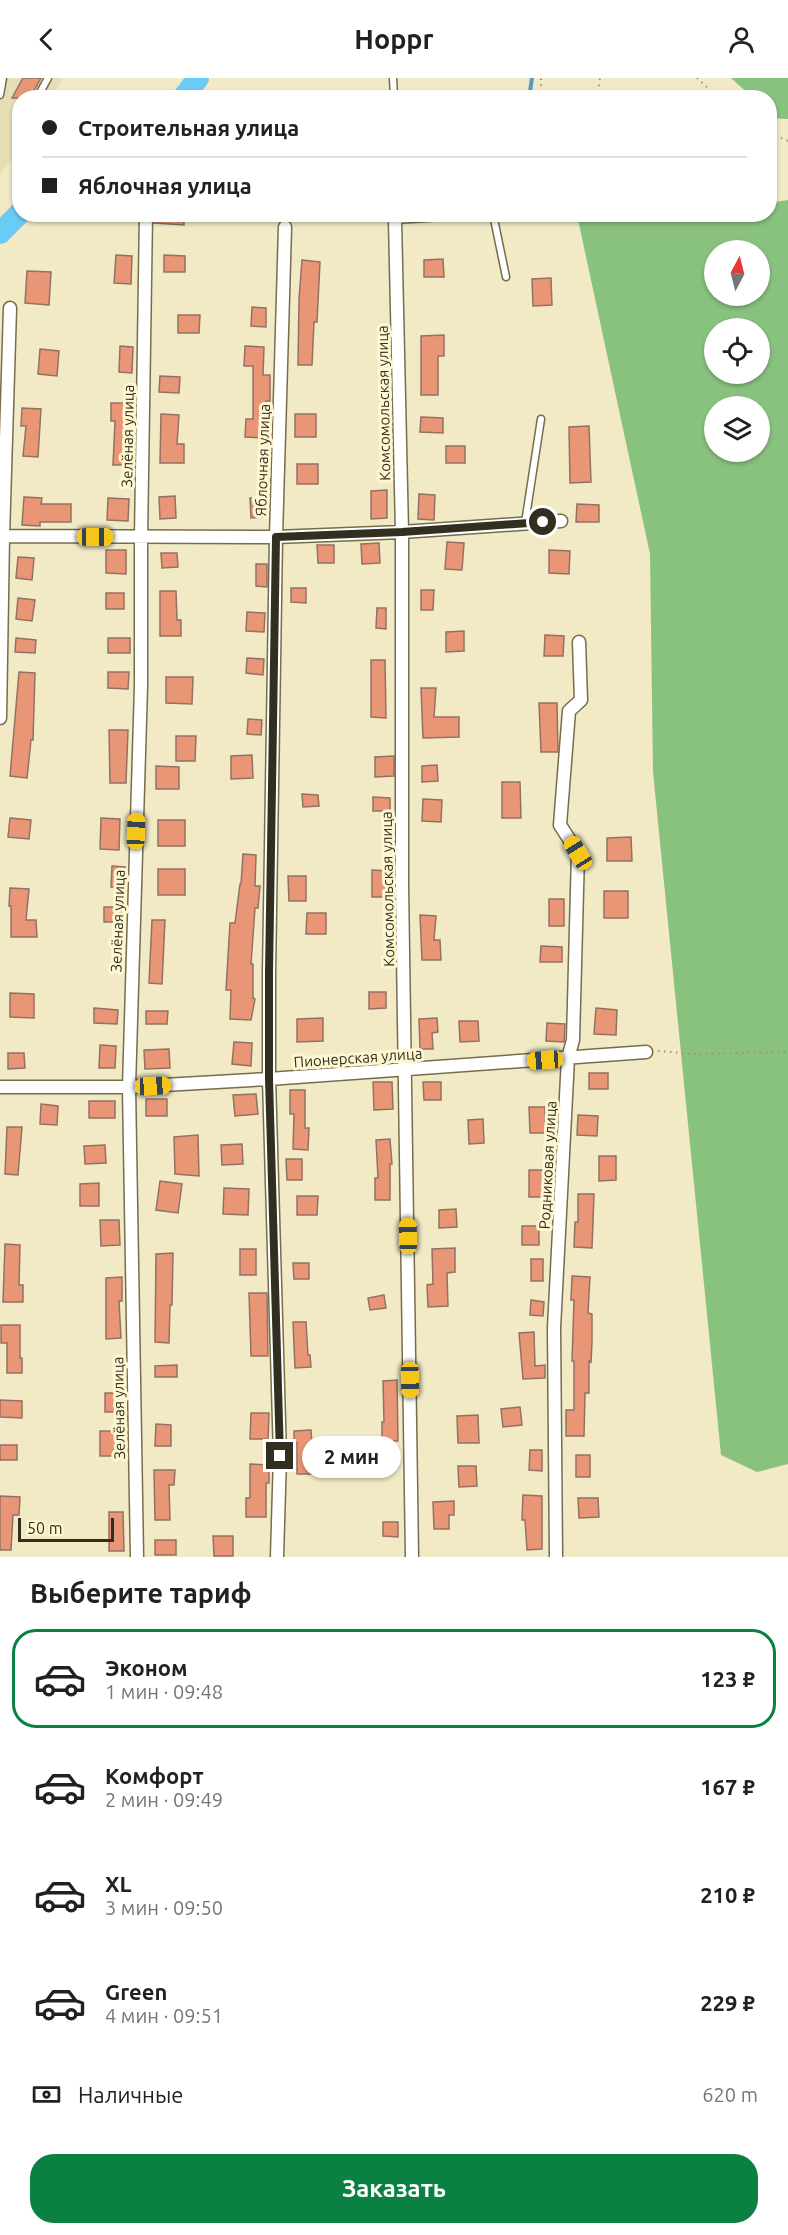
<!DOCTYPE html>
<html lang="ru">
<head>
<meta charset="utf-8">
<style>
  :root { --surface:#fff; --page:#f6f6f6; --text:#202124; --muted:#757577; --line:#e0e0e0; --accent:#0b8043 }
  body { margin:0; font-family:Ubuntu,sans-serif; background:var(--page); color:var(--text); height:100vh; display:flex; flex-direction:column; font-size:22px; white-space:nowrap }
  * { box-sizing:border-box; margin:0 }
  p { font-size:20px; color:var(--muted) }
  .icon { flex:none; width:33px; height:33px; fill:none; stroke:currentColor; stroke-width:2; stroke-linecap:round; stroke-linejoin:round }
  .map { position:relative; height:1479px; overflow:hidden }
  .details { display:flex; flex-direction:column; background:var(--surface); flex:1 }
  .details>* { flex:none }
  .banner { position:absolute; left:12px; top:12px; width:765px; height:132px; border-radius:24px; box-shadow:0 2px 4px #0004; display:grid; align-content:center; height:132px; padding:0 30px; background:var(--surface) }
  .needle { width:39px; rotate:7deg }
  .buttons { position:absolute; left:704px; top:162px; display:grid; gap:12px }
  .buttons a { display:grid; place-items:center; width:66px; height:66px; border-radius:50%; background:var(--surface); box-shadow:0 2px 4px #0004; font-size:30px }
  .scale { position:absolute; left:18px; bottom:15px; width:96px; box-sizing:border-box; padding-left:6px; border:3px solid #322f21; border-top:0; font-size:16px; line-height:21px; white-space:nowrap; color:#322f21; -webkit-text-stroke:4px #fef7d2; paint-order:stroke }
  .end { position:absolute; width:27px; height:27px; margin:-14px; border:8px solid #322f21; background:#fff; box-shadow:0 0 0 3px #fff }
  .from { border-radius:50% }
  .bubble { position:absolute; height:42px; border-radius:21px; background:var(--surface); box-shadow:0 2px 4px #0004; font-size:20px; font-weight:700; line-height:42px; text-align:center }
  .car { position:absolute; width:18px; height:36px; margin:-18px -9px; border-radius:8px; box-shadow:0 0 4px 2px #0007; background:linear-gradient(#f5c518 24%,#345 0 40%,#f5c518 0 76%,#345 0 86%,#f5c518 0) }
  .banner b { display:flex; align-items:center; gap:21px; height:57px; font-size:22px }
  .banner b+b { border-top:2px solid var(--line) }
  .banner i { width:15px; height:15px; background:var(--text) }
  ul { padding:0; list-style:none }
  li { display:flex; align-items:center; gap:18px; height:99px; margin:0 12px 9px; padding:0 18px; border:3px solid transparent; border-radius:24px }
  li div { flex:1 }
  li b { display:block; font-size:22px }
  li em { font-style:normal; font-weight:700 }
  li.current { border-color:var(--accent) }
  li>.icon { width:54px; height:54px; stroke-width:1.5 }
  h2 { padding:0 30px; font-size:27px; line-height:72px }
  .pay { display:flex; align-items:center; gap:15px; height:66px; padding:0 30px; font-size:22px }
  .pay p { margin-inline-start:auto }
  .button { display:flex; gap:12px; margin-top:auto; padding:12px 30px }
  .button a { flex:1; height:69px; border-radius:24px; background:var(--accent); color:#fff; font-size:24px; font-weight:700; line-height:69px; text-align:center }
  header { display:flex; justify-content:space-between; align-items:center; height:78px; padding:0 30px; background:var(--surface); font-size:27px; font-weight:700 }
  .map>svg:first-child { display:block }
</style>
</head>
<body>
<header><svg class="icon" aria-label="back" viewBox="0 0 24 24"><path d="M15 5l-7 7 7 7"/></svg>Hoppr<svg class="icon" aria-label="person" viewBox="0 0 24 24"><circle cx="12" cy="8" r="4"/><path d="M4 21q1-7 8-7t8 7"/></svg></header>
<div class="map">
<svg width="788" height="1479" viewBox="0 0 788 1479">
  <rect width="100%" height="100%" fill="#f1eac5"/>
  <path fill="#e7deb3" d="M0,0H63L51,19L20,20L19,72L0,96Z"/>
  <path fill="#89c27f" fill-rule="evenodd" d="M731,0H788V41L770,40V20L752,19Z
    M788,122V1386L757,1394L721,1377L653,694L650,476L577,137L770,136V125ZM714,172H759V218H714ZM714,250H759V296H714ZM714,328H759V374H714Z"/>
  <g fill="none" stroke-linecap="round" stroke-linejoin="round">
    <path stroke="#5a9cb7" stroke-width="4" d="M529,20L532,0"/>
    <path stroke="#6bcbf7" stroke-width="22" d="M183,20L198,0
      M0,155L20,135"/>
  </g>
  <path fill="#e99676" stroke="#947164" stroke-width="1.5" d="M23,0H41L30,20H12Z
    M154,136H184V147L154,145Z
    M116,177L132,178L131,206L114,205Z
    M164,177L185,178V194H164Z
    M443,181L444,199H424V182Z
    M302,182L320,184L317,244H314L312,287H298L299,221Z
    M27,193L51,194L49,227L25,225Z
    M551,200L552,227L533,228L532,201Z
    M252,229L266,230V249L251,248Z
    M178,237H200L199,255H178Z
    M444,257V278H438V317H421V258Z
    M120,268L133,269L132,295L119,294Z
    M245,268L264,269L263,297H270V323H266L265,360L245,359L246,341H253V288H244Z
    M40,271L59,273L57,298L38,296Z
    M160,298L180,299L179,315L159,314Z
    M111,325H128V360H132L131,387H113L115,343H111Z
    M22,330L41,331L38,379L23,378L26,348H21Z
    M161,336L179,337L177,366H184V385H160Z
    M295,336H316V359H295Z
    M421,339L443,340V355L420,354Z
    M589,348L591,404L570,405L569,349Z
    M446,368H465V385H446Z
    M297,386H318V406H297Z
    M387,412V440L371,441V413Z
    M419,416L435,417L434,442L418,441Z
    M175,418L176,440L160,441L159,419Z
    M24,419L42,420L41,426H71V444H40V448L22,447Z
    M108,420L129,421L128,443L107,442Z
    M250,420H264V439L251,440Z
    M577,426L599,427V444H576Z
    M447,464L464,465L462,492L445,491Z
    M379,465L380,485L362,486L361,466Z
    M317,467H334V485H318Z
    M106,472H126V496L106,495Z
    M549,472L570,473L569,496L549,495Z
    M161,475H177L178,489L162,490Z
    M18,479L34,480L32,502L16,500Z
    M256,486H267V509L256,508Z
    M291,510H306V525L291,524Z
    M421,512H434L433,532H421Z
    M160,513H176L177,542H181V558H160Z
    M106,515H124V531H106Z
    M18,520L35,522L32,543L16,541Z
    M377,530H386V551L376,550Z
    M247,534L265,535L264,554L246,553Z
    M464,553V573L446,574V554Z
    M545,557L564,558L563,578H544Z
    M16,560L36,562L35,575L15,574Z
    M108,560H130V575H108Z
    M247,580L264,581L263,597L246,595Z
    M371,582H385L386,640L371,639Z
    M19,594L35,595L33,662H31L27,700L10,698Z
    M108,594H129L128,611L108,610Z
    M166,599H193L192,626L166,625Z
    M421,610H436L434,639H459V659L423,660Z
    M539,625H557L558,674H541Z
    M248,641L262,642L261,657L247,656Z
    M109,652H128L126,705H110Z
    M176,658H196L195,683H176Z
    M252,677L253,700L231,701V678Z
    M394,678V698L375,699V679Z
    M437,687L438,703L422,704V688Z
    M156,688L179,689V711H156Z
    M502,704H520L521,740H502Z
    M302,716L318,717L319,728L303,729Z
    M373,719L390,720V733H373Z
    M423,721L442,722L441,744L422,743Z
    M10,740L31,742L29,761L8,759Z
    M101,740L120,741L119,772L100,771Z
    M158,742H185V768H158Z
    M631,759L632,783H607V760Z
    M243,776L256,777L255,808H260L258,830H255L251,886H253V920L255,921L251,942L230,941L231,912H226L230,845H235L240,806H241Z
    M112,788L125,789L124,809H111Z
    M158,791H185V817H158Z
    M372,792L389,793L388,819H372Z
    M288,798H306V823H289Z
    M10,810L29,811L26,842H36L37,859H11V828H9Z
    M604,813H628V840H604Z
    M549,821H564V848H549Z
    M104,829H122L123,844H104Z
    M307,835H326V856H306Z
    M420,837L436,838L434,862H440L441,882H422Z
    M152,842H165L162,906L149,905Z
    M541,868L562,869V884H540Z
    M369,914H386V930L369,931Z
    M10,915L34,916V940L10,939Z
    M94,930L118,932L117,946L94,945Z
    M596,930L617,932L616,957L594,956Z
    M146,933H168L167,946H146Z
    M323,940V963L297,964V941Z
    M437,940L438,954L432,955L433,971H420L419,941Z
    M459,943H478L479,963L460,964Z
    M547,945L565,946L564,964L546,963Z
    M234,964L252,965L251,988L232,986Z
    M100,967L116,968L115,990H99Z
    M169,971L170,990L145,991L144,972Z
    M8,975H24L25,990L8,991Z
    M589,995H608V1011H589Z
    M373,1004H392L393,1031L374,1032Z
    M423,1004H441V1022H424Z
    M290,1012H305V1050H309L308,1072L293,1071L294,1036H290Z
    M256,1016L258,1036L235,1038L233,1017Z
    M146,1021H167V1038H146Z
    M89,1023H115V1040H89Z
    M41,1026L58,1028L57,1047L40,1046Z
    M529,1029H545V1055H530Z
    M578,1037L598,1038L597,1058L577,1057Z
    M483,1041L484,1065L469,1066L468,1042Z
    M7,1049H22L18,1097L5,1096Z
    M198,1057L199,1098L175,1096L174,1059Z
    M390,1061L392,1086H390V1122H375V1100H378L376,1062Z
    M242,1066L243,1086L222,1087L221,1067Z
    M105,1067L106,1085L85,1086L84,1068Z
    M599,1078H616V1102L599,1103Z
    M286,1081H302V1102H287Z
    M529,1092H543V1119H529Z
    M160,1103L182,1106L178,1135L156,1132Z
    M99,1105V1128H80V1106Z
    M224,1110L249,1111L248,1137L223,1136Z
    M578,1116H594L592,1170L574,1169L575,1144H578Z
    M297,1118H318L317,1137H297Z
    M456,1131L457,1149L439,1150V1132Z
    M100,1142H119L120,1167L101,1168Z
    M522,1148H539V1167H522Z
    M5,1166L20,1167L19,1207H23V1224H3Z
    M455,1170V1194L447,1195L448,1228L428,1229L427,1207L433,1206L432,1171Z
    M240,1171H256V1197H240Z
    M173,1175L172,1227H170L169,1265L155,1264L156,1176Z
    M531,1181H543V1203H531Z
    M293,1185H309V1201H294Z
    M572,1198L590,1199L588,1235L592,1236V1264L591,1284L589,1283V1315H585L584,1358H566V1332H574V1283H572L574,1222H571Z
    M122,1199V1223H119L121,1260L106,1261V1200Z
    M249,1215H267L268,1278H251Z
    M384,1217L386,1230L370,1232L368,1220Z
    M531,1222L544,1224L543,1238L530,1237Z
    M293,1244H306L308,1277H310L311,1289L295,1290Z
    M1,1247H20V1280H22V1295H7V1265H1Z
    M534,1254L535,1288L545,1287V1300L523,1301L519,1255Z
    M177,1287V1299H155V1288Z
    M397,1302L398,1363H382V1344H384L383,1303Z
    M105,1315H119V1334H105Z
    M0,1322L22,1323V1340L0,1339Z
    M520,1329L522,1347L503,1349L501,1331Z
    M251,1335H269L268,1361H250Z
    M478,1337L479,1365H458L457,1338Z
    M156,1346L171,1347V1368H155Z
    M311,1352L313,1382L321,1383L320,1396H297V1365H294V1353Z
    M100,1353H122V1378H100Z
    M0,1367H17V1382H0Z
    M530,1372H542V1393L529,1392Z
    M576,1377H590V1399H576Z
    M250,1386L269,1387V1405H266V1439H246V1420H250Z
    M458,1388H476L477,1408L459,1409Z
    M154,1392H175L174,1407H169L170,1442H155Z
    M523,1417L542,1418V1471L527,1472L525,1442H522Z
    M0,1418L20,1419L19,1437H13L11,1472H0Z
    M578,1420H598L599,1439L579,1440Z
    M454,1423V1437H449V1451H434L433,1424Z
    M109,1434H123L124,1473H109Z
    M383,1444H398V1459L383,1458Z
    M213,1458H233V1478H214Z
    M155,1462H176V1477H155Z"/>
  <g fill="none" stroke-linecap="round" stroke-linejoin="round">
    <g stroke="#746e4d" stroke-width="9">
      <path id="service" d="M393,0L394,20
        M0,17L3,0
        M37,20L48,0
        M493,136L506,199
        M395,140V142L491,136
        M525,445L541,341"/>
    </g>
    <g stroke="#746e4d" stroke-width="15">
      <path id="minor" d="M395,142L402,454V807L412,1479
        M0,458L276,459L402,454L561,443
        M0,640L3,458L10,230
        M0,1009H129L269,1001L646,974
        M137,1479L129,1009L141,608V460L146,136
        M277,1479L280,1378L269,1001V895L276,459L285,149
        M556,1479L554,1250L568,980L573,962L578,775L560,747L569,633L581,622L579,564"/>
    </g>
    <path stroke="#99947a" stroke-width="2" stroke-dasharray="1.5 4.5" stroke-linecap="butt" d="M697,0L718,20
      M541,20V0
      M597,20L600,0
      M770,55L788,63
      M658,973L695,976L788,974"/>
    <use href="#service" stroke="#fff" stroke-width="6"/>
    <use href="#minor" stroke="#fff" stroke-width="12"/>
  </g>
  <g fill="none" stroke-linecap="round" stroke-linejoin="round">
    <path stroke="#322f21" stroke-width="8" d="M280,1378L269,1001V895L276,459L402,454L543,444"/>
  </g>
  <g text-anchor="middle" stroke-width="6" stroke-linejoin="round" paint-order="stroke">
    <g font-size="15" fill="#322f21" stroke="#fef7d2">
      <text transform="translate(384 325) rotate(-91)" y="5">Комсомольская улица</text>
      <text transform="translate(128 358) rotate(-89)" y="5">Зелёная улица</text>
      <text transform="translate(263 382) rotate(-88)" y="5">Яблочная улица</text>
      <text transform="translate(388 811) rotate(-91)" y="5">Комсомольская улица</text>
      <text transform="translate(118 843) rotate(-88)" y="5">Зелёная улица</text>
      <text transform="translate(358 980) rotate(-4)" y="5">Пионерская улица</text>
      <text transform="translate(548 1087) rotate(-87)" y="5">Родниковая улица</text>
      <text transform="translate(119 1330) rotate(-91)" y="5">Зелёная улица</text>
    </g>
  </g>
</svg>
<div class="buttons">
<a><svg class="needle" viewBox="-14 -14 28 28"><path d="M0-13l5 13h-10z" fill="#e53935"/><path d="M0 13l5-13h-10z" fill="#757577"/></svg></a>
<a><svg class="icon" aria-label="locate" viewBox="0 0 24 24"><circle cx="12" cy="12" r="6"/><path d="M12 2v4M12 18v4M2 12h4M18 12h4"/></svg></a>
<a><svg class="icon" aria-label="layers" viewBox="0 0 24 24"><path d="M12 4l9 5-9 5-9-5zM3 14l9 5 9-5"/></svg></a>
</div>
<div class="scale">50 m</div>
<i class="end from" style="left:543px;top:444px"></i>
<i class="end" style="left:280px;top:1378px"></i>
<div class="bubble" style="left:302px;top:1358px;width:99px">2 мин</div>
<i class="car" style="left:95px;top:459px;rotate:90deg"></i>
<i class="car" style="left:136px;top:753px;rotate:2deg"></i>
<i class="car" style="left:578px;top:775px;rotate:328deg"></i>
<i class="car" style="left:545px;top:982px;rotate:266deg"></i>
<i class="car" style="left:153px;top:1008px;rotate:87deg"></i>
<i class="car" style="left:408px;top:1158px;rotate:359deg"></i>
<i class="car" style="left:410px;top:1302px;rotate:179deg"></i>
<div class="banner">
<b><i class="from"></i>Строительная улица</b>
<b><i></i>Яблочная улица</b>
</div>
</div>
<section class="details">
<h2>Выберите тариф</h2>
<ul>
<li class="current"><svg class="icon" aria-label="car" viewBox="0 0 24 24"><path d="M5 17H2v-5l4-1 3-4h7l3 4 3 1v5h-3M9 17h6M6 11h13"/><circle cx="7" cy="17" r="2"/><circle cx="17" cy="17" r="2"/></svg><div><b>Эконом</b><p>1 мин · 09:48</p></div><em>123 ₽</em></li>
<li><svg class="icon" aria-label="car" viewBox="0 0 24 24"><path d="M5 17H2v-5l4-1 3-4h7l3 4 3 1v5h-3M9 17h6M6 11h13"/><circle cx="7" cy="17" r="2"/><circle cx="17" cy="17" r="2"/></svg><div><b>Комфорт</b><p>2 мин · 09:49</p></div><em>167 ₽</em></li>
<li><svg class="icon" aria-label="car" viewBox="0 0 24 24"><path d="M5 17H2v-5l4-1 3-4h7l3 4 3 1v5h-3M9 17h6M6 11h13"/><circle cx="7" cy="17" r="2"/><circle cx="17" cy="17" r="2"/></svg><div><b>XL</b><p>3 мин · 09:50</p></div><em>210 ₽</em></li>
<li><svg class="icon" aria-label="car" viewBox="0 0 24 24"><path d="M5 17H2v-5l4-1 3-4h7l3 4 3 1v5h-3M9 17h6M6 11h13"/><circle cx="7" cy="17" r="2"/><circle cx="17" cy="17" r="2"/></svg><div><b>Green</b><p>4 мин · 09:51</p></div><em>229 ₽</em></li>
</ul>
<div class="pay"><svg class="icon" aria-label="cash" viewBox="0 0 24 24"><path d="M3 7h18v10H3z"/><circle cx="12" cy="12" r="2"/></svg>Наличные<p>620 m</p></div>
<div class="button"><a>Заказать</a></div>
</section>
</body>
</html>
